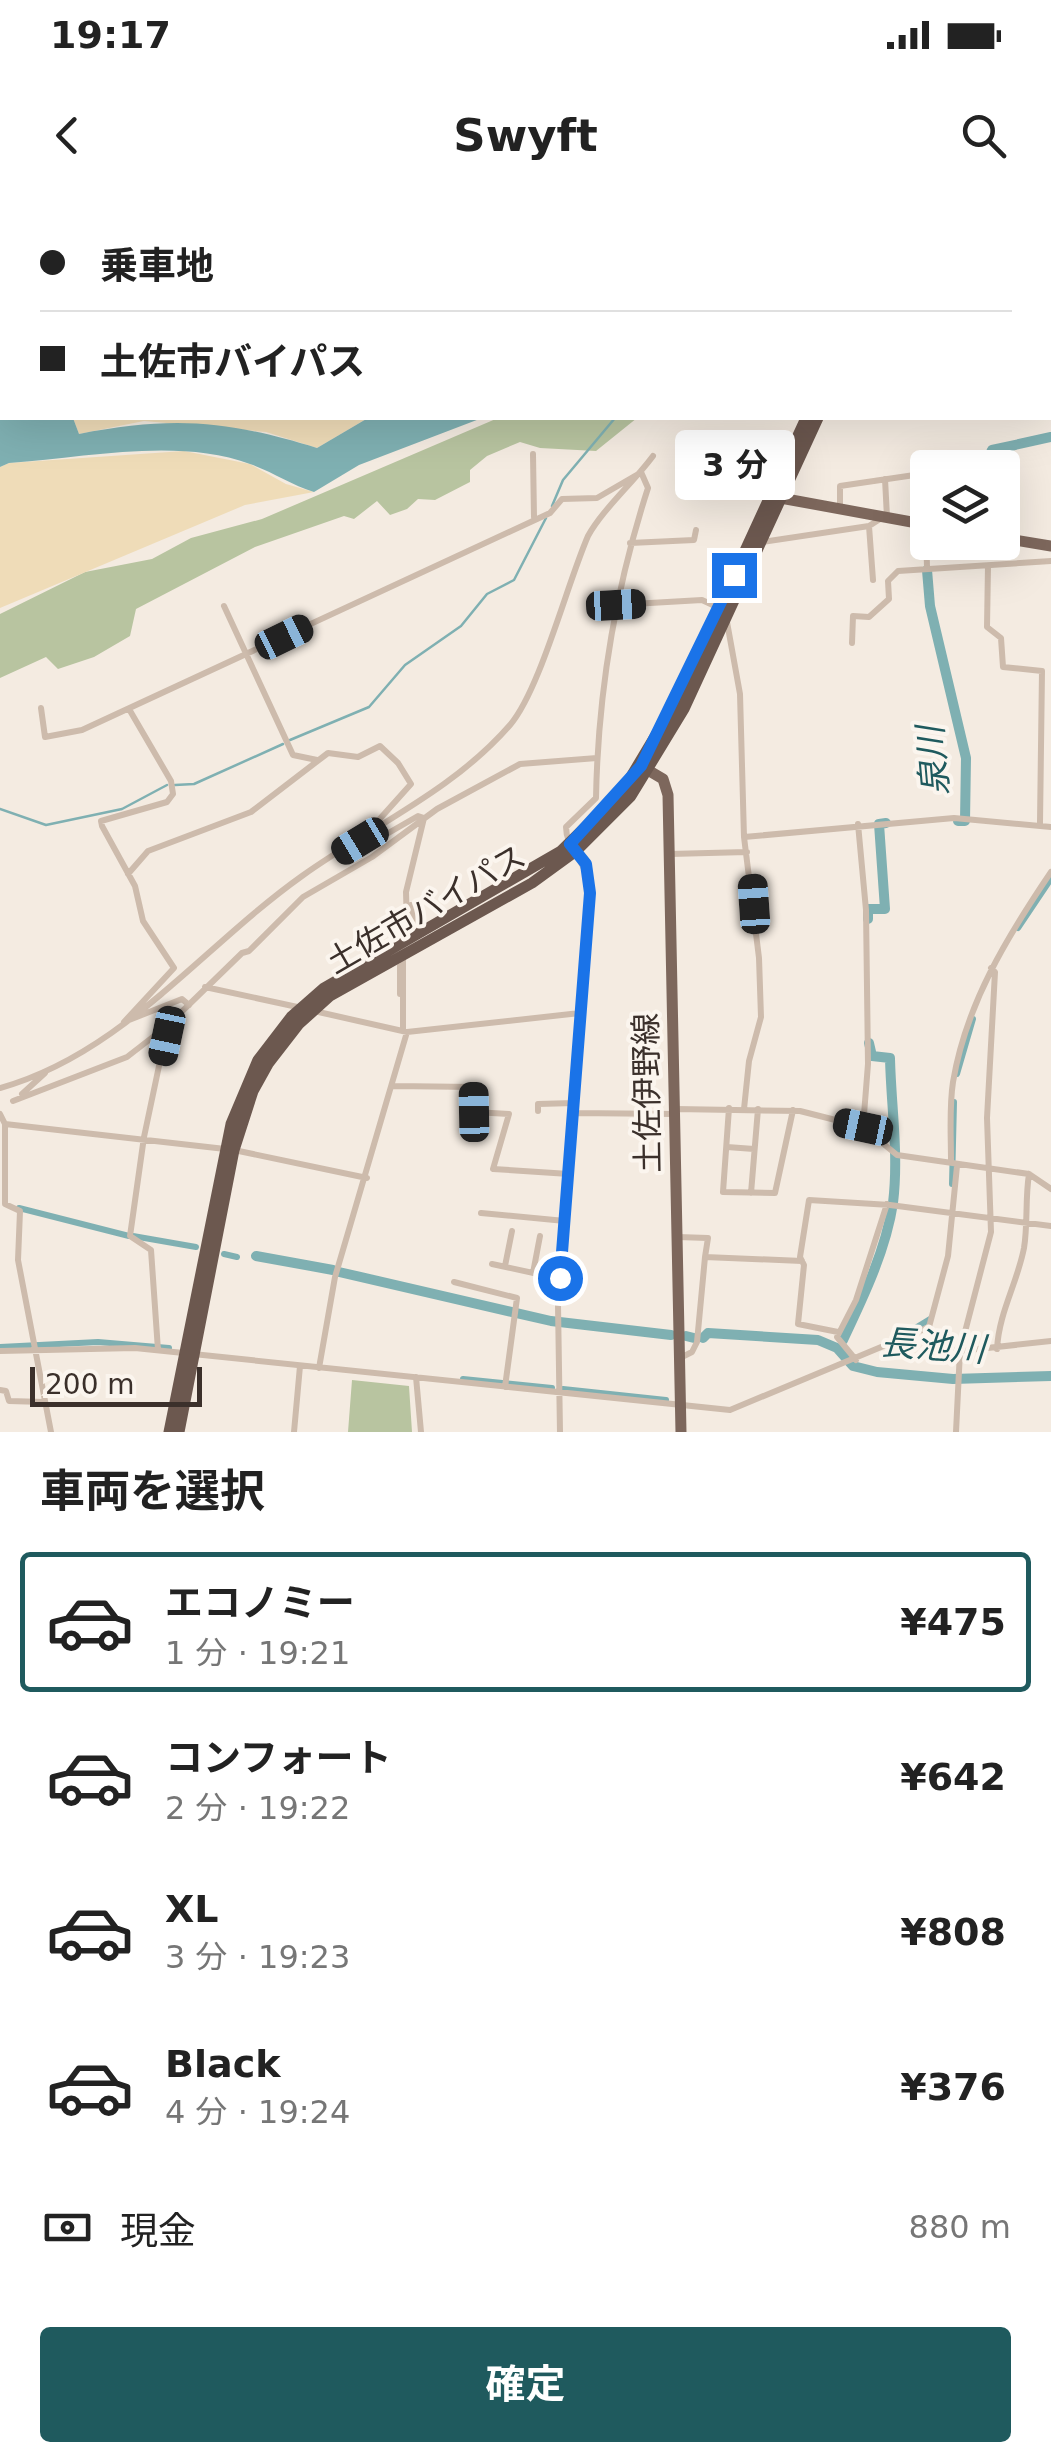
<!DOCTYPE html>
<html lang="ja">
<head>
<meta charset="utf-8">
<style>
  :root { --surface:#fff; --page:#f6f6f6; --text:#222; --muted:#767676; --line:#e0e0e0; --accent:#1f5a5e }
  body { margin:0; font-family:"DejaVu Sans","Noto Sans JP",sans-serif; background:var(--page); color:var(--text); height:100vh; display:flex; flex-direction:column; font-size:38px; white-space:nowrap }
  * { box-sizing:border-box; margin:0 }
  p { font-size:32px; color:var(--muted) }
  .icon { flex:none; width:55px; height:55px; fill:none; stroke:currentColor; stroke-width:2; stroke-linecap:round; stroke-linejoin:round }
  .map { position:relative; height:1232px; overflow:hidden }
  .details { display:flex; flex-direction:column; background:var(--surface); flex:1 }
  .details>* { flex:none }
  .hud { position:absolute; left:0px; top:0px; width:1052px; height:220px; box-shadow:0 10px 40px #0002; display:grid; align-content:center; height:220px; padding:0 40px; background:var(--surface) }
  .buttons { position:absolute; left:910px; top:250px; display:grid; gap:20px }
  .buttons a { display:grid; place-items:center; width:110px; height:110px; border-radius:10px; background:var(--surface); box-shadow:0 10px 40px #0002; font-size:50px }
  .scale { position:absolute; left:30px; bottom:25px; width:172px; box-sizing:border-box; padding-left:10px; border:5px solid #3b302b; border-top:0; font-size:28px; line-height:35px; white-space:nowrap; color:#3b302b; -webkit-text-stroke:8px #fbf5ee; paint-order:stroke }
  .end { position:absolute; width:45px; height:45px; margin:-22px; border:12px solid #1a73e8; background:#fff; box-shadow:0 0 0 5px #fff }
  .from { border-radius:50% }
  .bubble { position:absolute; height:70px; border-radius:10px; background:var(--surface); box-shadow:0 10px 40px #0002; font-size:32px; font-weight:700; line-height:70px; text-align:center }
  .car { position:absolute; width:30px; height:60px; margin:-30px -15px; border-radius:12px; box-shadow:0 0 8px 2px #0007; background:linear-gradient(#222 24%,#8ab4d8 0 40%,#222 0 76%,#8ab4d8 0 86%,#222 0) }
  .hud b { display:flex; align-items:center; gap:35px; height:95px; font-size:38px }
  .hud b+b { border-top:2px solid var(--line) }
  .hud i { width:25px; height:25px; background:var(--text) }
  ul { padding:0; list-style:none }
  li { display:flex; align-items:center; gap:30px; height:140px; margin:0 20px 15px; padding:0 20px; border:5px solid transparent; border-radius:10px }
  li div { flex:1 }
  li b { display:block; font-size:38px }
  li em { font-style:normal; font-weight:700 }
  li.on { border-color:var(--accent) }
  li>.icon { width:90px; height:90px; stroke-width:1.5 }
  h2 { padding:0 40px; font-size:45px; line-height:120px }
  .pay { display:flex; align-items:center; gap:25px; height:110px; padding:0 40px; font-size:38px }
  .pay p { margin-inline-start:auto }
  .cta { display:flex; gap:20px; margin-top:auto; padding:20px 40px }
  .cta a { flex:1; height:115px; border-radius:10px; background:var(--accent); color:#fff; font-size:40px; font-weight:700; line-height:115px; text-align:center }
  .status { display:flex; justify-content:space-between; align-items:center; height:70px; padding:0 50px; background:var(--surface); direction:ltr }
  .status svg { height:28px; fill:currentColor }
  header { display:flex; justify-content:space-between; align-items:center; height:130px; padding:0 40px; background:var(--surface); font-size:45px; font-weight:700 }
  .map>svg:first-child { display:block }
</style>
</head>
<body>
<div class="status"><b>19:17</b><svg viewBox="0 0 49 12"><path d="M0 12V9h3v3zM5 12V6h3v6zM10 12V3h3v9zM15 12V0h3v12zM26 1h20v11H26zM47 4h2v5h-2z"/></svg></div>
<header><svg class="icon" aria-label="back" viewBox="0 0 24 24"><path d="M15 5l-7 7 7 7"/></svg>Swyft<svg class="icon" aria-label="search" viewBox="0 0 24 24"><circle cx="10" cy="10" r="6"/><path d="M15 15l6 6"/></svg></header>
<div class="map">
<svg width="1051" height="1232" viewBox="0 0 1051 1232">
  <rect width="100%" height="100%" fill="#f4ebe1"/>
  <path fill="#b8c4a0" d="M498,218H637L596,251L540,248L520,242L487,256L470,270V282L435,300L418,299L407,309L390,315L377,301L354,319L344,316L255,347L136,409L130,436L94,457L58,469L46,457L0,478V414L85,372L152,359L191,338L262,319Z
    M352,1180L409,1186L412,1232H348Z"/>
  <path fill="#efdcb8" d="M409,0H675L404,2Z
    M73,218H368L317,248L266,232L144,221L79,234Z
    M184,251L250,264L286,284L314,292L245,305L0,408V267L9,263Z"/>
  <path fill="#7fb0b2" d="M0,195L2,218H73L79,234C172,216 226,220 317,248L368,218H482L359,265L314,292C291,285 273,272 250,264C177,237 84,258 9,263L0,267Z"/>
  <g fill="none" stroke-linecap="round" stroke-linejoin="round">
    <path stroke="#7fb0b2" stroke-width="2.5" d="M552,306L563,280L615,218
      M290,540L369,507L405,465L461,426L487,394L514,380L546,318
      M175,585L194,584L283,544
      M0,609L46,625L122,609L167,585"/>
    <path stroke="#7fb0b2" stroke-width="6" d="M1018,728L1051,679
      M957,874L973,819
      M952,984L954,902
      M19,1008L129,1036
      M133,1036L196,1047
      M224,1054L237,1057
      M907,1133L930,1119
      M0,1147L98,1142L169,1148
      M463,1179L552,1188
      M563,1189L666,1200"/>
    <path stroke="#7fb0b2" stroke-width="10" d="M984,268L992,250L1051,237
      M927,370L930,406L966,558L965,621H958
      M868,719V709H885L879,624L886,623
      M256,1056L333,1070
      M339,1072L551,1121L671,1135
      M686,1136L694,1138
      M703,1138L708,1133L818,1140L837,1148L853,1166L877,1172L953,1179L1051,1176
      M843,1140C863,1098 886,1050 893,1003C899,954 891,906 890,858L872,856L869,843"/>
    <path stroke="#cdbbac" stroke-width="6" d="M123,2L126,0
      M1050,81H1051
      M0,83L2,81
      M1050,199L1051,201
      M533,254L534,317
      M885,279L887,317
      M743,294L770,295
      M840,309V286L928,273
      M926,325L927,368
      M869,326L873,380
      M762,342L869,326L880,319
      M630,343L694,340L696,330
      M988,366L987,427L1001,438L1003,467L1042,471L1040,623
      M615,405L702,400L717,407
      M224,406L293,555L317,560
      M727,422L740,494L744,637L759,758L761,817L749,861L744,909
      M852,443L853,416L869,417L889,399L888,381L898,371L1051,361
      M41,508L45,537L82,530L550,313L562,299L597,298L640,273
      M129,509L171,581L173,594L167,602L101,621L102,626L135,686L143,721L174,768L124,822L182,799L189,805
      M858,624L866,710L868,864L863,927
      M744,637L954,618L1051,627
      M670,654L747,652
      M128,674L148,651L251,612L328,553L358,557L380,546L398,563L411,584L360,641L371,643L418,616L424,618L406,692L407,727
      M411,705L417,733
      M400,766V794
      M205,787L302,808
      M314,811L407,832L580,813
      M403,830V757
      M393,886L474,887V912L509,914L493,969L569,974
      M0,888C122,854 202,747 302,676C370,627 453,591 510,525C540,490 567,384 588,336C603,309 633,283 653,256
      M22,894L45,873
      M13,901L127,857L167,826L242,753L249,751L303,697L372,657L437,609L520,564L597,558
      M729,908L723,992L775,993L793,910
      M676,909L800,911L863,927L897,955L1029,974C1025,999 1028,1024 1024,1048C1017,1084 999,1112 997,1149
      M538,911V904L574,903
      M573,913L675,914
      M0,914L5,924L234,950L367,978
      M5,924V1004L20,1011L18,1060L51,1232
      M727,947L754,949
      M951,960C951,935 949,908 953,882C966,804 1007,737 1051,672
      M1029,974L1051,989
      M751,993L758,909
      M481,1013L565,1021
      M678,1037L708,1038L705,1057
      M492,1064L561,1079
      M505,1066L512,1031
      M533,1073L540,1036
      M454,1082L517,1098L505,1187
      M929,1127L941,1143L960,1151L1051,1141
      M838,1132L798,1124L804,1065L800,1057L809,1000L890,1005L1051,1026
      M158,1150L151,1050L130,1036L144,937L167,828
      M0,1151L135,1148L730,1210L929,1127L948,1056L957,966
      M680,1158L692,1152L697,1142L705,1057L802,1061
      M856,1160L837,1137L856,1100L887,1004
      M319,1168L335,1077L407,832
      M416,1177L421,1232
      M0,1190L6,1191L9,1201L44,1202
      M294,1232L300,1166
      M560,1232L558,1105L589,693C589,660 566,651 566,627L596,598C598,491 615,390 648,288L641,272
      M956,1232L960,1151L991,1032L987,918L995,772L991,768"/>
    <path stroke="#a18a7d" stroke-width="10" d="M901,2L902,0"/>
    <path stroke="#7d675c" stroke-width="11" d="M775,297L928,325
      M1002,338L1051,346
      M641,566L663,579L668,595L681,1232"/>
    <path stroke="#6c584f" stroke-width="11" d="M922,2L924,0
      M935,2L937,0
      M169,1232L231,924L258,860L291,817L324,788L561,651L623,590L675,503L806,218
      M179,1232L234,950L253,891L268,864L299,824L330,796L532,683L576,651L631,596L684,509L818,218"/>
  </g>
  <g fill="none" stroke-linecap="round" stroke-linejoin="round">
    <path stroke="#1a73e8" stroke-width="12" d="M560,1078L590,693L586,664L570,644L641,566L734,375"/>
  </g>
  <g text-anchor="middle" stroke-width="8" stroke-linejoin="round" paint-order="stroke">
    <g font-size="32" fill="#3b302b" stroke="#fbf5ee">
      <text transform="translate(426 709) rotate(-30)" y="11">土佐市バイパス</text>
      <text transform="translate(647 893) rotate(-91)" y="11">土佐伊野線</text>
    </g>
    <g font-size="35" font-style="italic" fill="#1f5a5e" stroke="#fbf5ee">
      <text transform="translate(933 561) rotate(-95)" y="12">泉川</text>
      <text transform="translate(933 1146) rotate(4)" y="12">長池川</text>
    </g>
  </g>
</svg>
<div class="buttons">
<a><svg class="icon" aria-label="layers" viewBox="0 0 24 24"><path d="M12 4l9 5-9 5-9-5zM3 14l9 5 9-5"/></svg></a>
</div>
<div class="scale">200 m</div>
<i class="end from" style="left:560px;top:1078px"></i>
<i class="end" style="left:734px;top:375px"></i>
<div class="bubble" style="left:675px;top:230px;width:120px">3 分</div>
<i class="car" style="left:616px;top:405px;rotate:87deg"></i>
<i class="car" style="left:284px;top:437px;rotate:64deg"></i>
<i class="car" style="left:360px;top:641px;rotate:239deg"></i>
<i class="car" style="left:754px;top:704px;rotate:356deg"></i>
<i class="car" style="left:167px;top:836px;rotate:192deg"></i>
<i class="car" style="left:474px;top:912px;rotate:359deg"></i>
<i class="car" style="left:863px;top:927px;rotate:282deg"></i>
<div class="hud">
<b><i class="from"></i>乗車地</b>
<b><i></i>土佐市バイパス</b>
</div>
</div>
<section class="details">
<h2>車両を選択</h2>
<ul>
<li class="on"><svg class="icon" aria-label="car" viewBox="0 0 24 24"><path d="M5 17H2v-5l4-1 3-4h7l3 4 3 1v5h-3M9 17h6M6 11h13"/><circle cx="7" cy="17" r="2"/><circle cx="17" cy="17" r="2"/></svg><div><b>エコノミー</b><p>1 分 · 19:21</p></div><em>¥475</em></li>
<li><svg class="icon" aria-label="car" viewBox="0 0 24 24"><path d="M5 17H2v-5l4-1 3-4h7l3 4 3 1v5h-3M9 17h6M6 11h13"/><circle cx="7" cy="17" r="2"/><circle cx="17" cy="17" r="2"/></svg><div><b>コンフォート</b><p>2 分 · 19:22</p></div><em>¥642</em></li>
<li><svg class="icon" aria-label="car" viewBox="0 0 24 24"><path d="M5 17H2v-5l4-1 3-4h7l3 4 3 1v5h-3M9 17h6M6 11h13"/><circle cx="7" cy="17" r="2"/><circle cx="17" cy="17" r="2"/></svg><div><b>XL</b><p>3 分 · 19:23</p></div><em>¥808</em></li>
<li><svg class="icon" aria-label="car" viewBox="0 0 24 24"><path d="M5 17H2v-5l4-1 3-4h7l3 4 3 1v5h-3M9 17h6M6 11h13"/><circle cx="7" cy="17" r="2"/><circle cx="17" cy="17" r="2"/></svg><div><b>Black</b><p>4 分 · 19:24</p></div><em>¥376</em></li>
</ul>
<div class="pay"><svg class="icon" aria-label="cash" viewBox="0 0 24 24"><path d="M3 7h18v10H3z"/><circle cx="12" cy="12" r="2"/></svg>現金<p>880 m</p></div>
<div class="cta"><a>確定</a></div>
</section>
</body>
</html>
